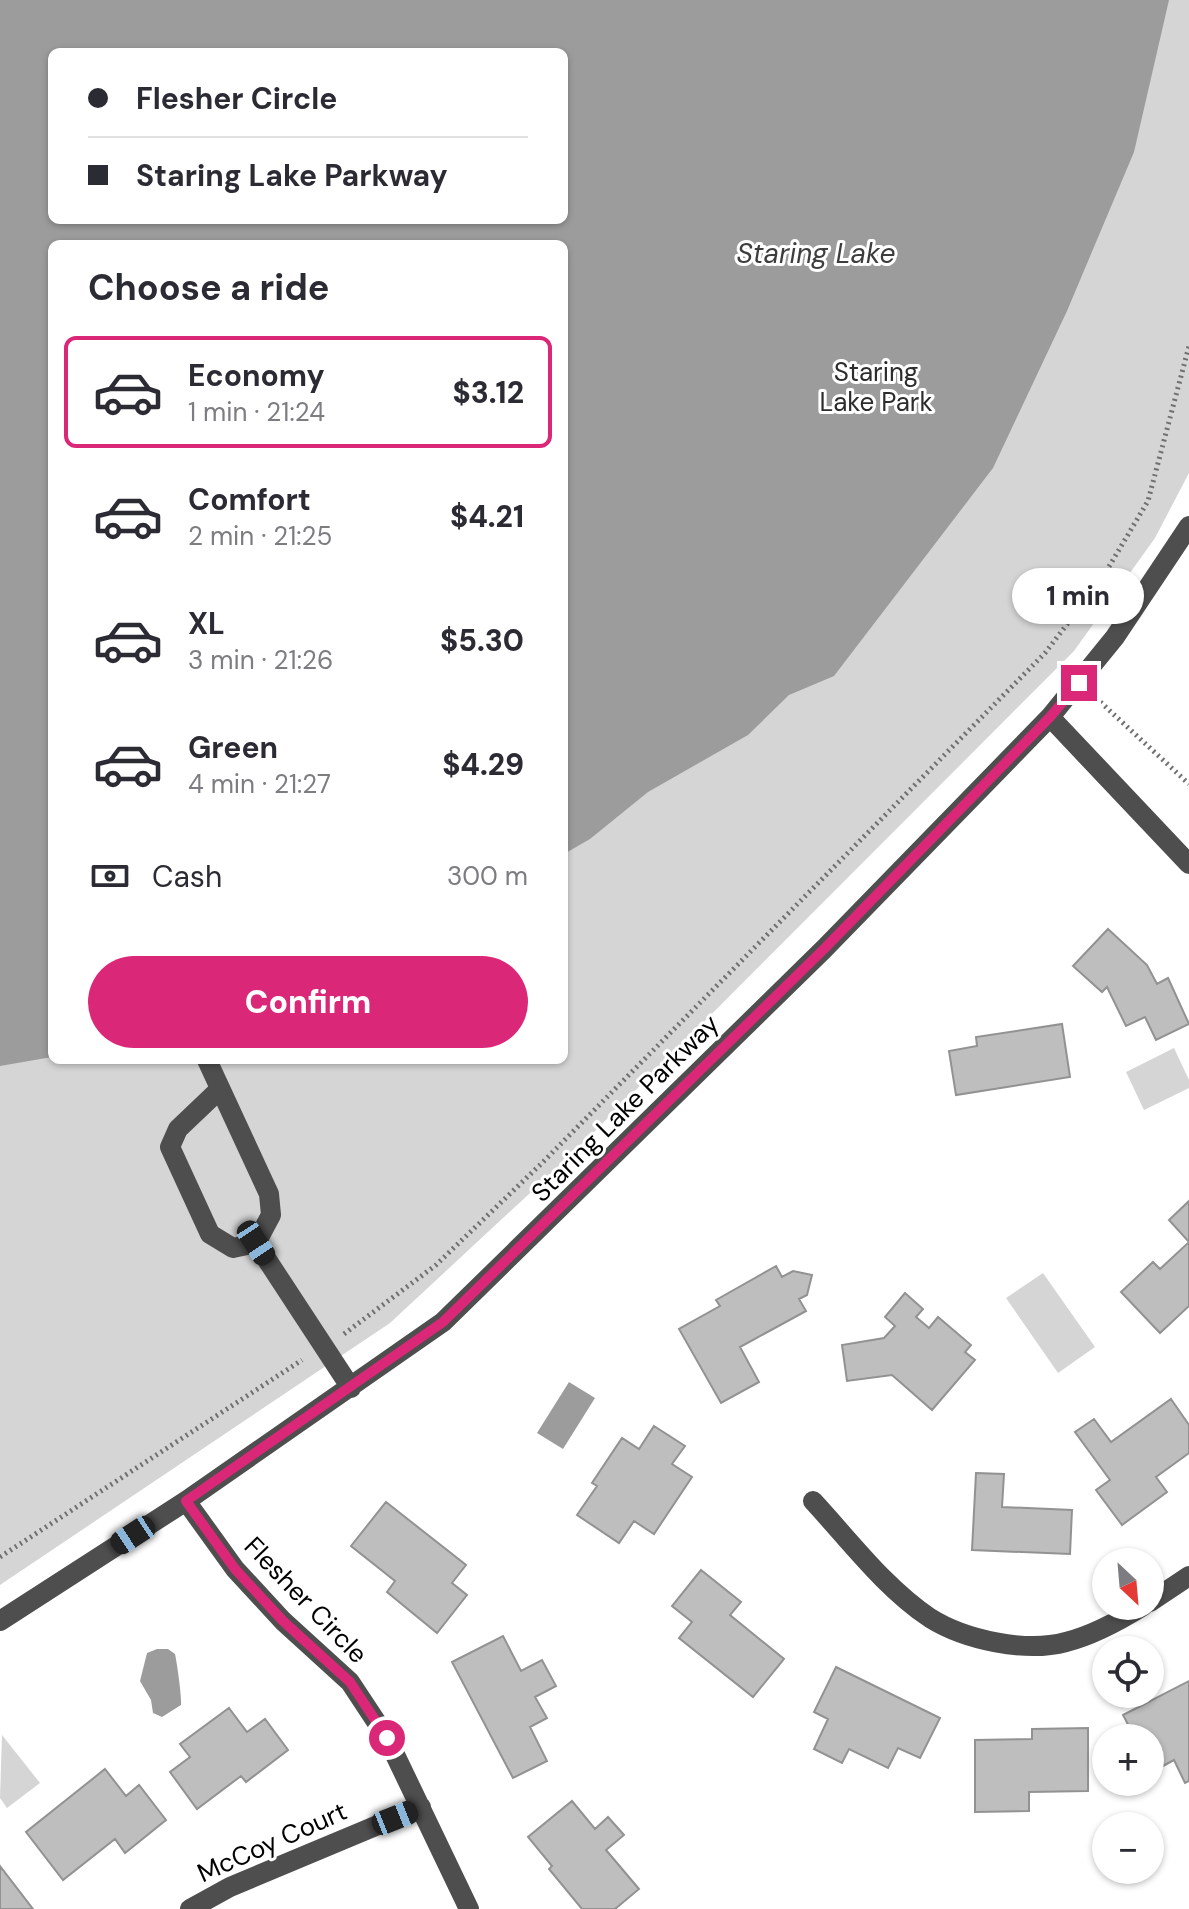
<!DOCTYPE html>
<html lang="en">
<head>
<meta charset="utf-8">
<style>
  :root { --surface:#fff; --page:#f7f7f7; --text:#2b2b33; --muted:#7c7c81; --line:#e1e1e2; --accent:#db2777 }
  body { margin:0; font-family:"DM Sans",sans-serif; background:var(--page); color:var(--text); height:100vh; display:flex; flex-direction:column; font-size:30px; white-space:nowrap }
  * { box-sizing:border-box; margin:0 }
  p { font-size:26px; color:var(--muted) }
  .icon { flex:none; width:44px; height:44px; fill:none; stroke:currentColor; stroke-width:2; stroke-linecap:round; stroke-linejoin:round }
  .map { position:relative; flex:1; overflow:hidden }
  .sheet { position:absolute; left:48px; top:240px; width:520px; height:824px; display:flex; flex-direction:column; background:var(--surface); border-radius:12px; box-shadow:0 2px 6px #0004 }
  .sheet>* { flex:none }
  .hud { position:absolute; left:48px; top:48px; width:520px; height:176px; border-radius:12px; box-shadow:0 2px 6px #0004; display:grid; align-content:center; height:176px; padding:0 40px; background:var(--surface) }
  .needle { width:52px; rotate:154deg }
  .buttons { position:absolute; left:1092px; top:1548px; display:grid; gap:16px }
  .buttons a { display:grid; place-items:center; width:72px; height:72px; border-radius:50%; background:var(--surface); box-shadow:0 2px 6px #0004; font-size:40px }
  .end { position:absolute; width:36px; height:36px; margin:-18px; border:10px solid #db2777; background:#fff; box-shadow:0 0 0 4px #fff }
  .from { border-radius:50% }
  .bubble { position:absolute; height:56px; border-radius:28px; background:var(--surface); box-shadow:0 2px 6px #0004; font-size:26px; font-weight:800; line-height:56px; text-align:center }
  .car { position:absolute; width:24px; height:48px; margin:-24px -12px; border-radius:10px; box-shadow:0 0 6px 2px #0007; background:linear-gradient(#222 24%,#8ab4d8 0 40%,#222 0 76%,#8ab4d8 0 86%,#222 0) }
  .hud b { display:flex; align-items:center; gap:28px; height:76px; font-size:30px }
  .hud b+b { border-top:2px solid var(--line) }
  .hud i { width:20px; height:20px; background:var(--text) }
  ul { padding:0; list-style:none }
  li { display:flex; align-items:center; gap:24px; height:112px; margin:0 16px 12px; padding:0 24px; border:4px solid transparent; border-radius:12px }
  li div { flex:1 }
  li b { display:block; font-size:30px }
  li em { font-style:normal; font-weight:800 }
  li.active { border-color:var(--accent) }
  li>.icon { width:72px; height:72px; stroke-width:1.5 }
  h2 { padding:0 40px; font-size:36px; line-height:96px }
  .pay { display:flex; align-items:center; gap:20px; height:88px; padding:0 40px; font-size:30px }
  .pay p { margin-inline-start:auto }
  .action { display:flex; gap:16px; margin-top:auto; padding:16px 40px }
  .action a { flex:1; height:92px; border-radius:48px; background:var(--accent); color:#fff; font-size:32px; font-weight:800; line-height:92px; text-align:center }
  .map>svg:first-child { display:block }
</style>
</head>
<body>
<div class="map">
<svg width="1189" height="1909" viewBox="0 0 1189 1909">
  <rect width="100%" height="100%" fill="#fff"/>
  <path fill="#d5d5d5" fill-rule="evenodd" d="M0,0H1189V473L1155,538L1074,651L573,1153L390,1323L0,1585ZM52,52H564V220H52ZM52,244H564V1060H52Z
    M1174,1048L1189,1080V1088L1144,1110L1126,1072Z
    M1043,1273L1095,1347L1058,1373L1006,1298Z
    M2,1735L40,1783L7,1808L0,1798Z"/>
  <path fill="#9c9c9c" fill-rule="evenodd" d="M0,0H1169L1134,152L1067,311L993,468L834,676L789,695L748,735L648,792L590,839L564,854V244H52V1057L0,1066ZM52,52H564V220H52Z
    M569,1382L595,1398L563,1449L537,1433Z
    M157,1649H168L175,1654C177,1663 182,1697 181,1705L162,1717L153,1713L151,1700L140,1681L147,1653Z"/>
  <path fill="#bebebe" stroke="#929292" stroke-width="2" d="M1108,929L1147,965L1157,984L1168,978L1189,1024L1156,1040L1145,1017L1126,1026L1107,987L1102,992L1073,966Z
    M1062,1024L1070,1077L956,1095L949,1051L977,1046L976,1037Z
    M1189,1201V1242L1169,1220Z
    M1189,1242V1306L1160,1333L1121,1292L1153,1262L1160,1269Z
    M776,1266L782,1277L793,1271L812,1275L807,1295L799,1299L806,1311L740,1347L759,1382L721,1403L679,1329L720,1306L716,1300Z
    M905,1293L923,1309L916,1317L929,1328L938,1317L971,1345L965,1352L975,1360L932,1410L892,1375L847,1381L842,1345L884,1338L895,1326L885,1317Z
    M1171,1399L1189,1425V1453L1156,1477L1167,1492L1122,1525L1096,1490L1110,1480L1075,1432L1094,1419L1111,1442Z
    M654,1426L685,1446L672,1464L692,1477L654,1534L634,1521L619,1543L577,1515L597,1486L592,1483L622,1438L639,1449Z
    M976,1473L1004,1474L1002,1507L1072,1510L1070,1554L972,1550Z
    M386,1502L466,1565L452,1583L467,1595L437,1633L387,1592L395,1581L351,1546Z
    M701,1570L741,1602L730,1615L784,1659L753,1697L679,1638L692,1622L672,1606Z
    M503,1636L521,1671L542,1660L556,1686L535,1697L547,1718L530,1727L547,1761L513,1778L452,1662Z
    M836,1667L940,1718L920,1758L898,1748L888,1768L849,1749L842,1763L814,1749L828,1719L814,1712Z
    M1189,1681V1781L1185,1783L1174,1760L1152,1772L1150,1738H1135L1123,1715Z
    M229,1708L247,1732L265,1719L288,1750L246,1782L241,1776L197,1809L170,1772L190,1757L180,1744Z
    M1088,1728V1791L1029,1792V1811L975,1812V1740L1032,1739V1729Z
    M105,1769L126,1796L139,1785L166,1820L125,1853L115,1839L63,1880L26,1832Z
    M572,1801L595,1829L608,1817L624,1835L606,1850L639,1889L615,1909H582L549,1869L552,1866L528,1837Z
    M0,1866L33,1909H0Z"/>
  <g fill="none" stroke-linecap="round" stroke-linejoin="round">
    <path stroke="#707070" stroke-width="5" stroke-dasharray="2 4" stroke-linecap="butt" d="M1096,698L1189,784
      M344,1334L436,1265L543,1162L1045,653L1101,580L1148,501L1189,346
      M0,1557L302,1360"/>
    <path stroke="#4e4e4e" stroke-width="20" d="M1050,717L1189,864
      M207,1060L269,1194L271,1215L256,1243L351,1388
      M220,1089L178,1129L170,1147L210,1234L233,1248L256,1243
      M186,1501L235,1569L283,1621L350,1682L387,1738L469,1909
      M813,1501C850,1541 885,1588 930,1618C965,1640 1026,1653 1066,1642C1094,1635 1119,1621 1143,1606
      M1150,1602L1189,1576
      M0,1621L186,1501L443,1322L824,949L1050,717L1115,637L1189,526
      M190,1909L230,1887L421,1807"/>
  </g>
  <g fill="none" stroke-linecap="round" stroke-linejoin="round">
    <path stroke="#db2777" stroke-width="10" d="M387,1738L350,1682L283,1621L235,1569L186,1501L443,1322L824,949L1050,717L1079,683"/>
  </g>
  <g text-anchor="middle" stroke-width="6" stroke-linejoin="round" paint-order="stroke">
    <g font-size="26" fill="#2c2c2c" stroke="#fff">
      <text x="876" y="381">Staring<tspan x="876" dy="30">Lake Park</tspan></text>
    </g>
    <g font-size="26" fill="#000" stroke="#fff">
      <text transform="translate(625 1108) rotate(-45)" y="9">Staring Lake Parkway</text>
      <text transform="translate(306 1600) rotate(46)" y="9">Flesher Circle</text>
      <text transform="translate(272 1842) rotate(-24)" y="9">McCoy Court</text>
    </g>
    <g font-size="28" font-style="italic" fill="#3d3d3d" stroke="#fff">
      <text x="816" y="263">Staring Lake</text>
    </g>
  </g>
</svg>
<div class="buttons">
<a><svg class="needle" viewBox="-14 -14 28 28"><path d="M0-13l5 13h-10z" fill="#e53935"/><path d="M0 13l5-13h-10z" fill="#7c7c81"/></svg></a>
<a><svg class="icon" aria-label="locate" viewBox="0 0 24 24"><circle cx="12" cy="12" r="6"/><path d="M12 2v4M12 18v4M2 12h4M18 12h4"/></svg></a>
<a>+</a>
<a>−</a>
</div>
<i class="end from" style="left:387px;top:1738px"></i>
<i class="end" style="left:1079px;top:683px"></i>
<div class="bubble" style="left:1012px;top:568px;width:132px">1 min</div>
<i class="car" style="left:256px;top:1243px;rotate:147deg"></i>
<i class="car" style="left:133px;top:1535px;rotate:237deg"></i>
<i class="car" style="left:395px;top:1818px;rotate:68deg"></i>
<div class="hud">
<b><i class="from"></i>Flesher Circle</b>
<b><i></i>Staring Lake Parkway</b>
</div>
<section class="sheet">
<h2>Choose a ride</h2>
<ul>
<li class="active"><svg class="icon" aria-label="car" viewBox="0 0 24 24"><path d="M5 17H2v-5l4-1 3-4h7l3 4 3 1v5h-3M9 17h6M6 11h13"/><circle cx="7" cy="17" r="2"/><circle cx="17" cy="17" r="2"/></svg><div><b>Economy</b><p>1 min · 21:24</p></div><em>$3.12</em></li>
<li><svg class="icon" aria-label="car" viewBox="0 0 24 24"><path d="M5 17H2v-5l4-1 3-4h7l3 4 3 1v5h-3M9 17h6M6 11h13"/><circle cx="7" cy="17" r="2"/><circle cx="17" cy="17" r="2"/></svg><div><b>Comfort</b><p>2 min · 21:25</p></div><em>$4.21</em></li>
<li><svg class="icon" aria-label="car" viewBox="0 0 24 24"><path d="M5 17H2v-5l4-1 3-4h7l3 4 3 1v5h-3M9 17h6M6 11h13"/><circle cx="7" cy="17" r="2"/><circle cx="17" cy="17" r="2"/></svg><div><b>XL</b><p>3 min · 21:26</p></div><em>$5.30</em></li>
<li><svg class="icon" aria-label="car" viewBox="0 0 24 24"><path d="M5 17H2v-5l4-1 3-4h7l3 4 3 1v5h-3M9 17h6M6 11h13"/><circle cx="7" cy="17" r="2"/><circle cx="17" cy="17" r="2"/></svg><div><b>Green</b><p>4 min · 21:27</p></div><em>$4.29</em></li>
</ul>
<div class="pay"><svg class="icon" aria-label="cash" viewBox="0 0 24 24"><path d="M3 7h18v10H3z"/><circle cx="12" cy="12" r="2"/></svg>Cash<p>300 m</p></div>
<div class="action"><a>Confirm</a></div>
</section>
</div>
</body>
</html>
